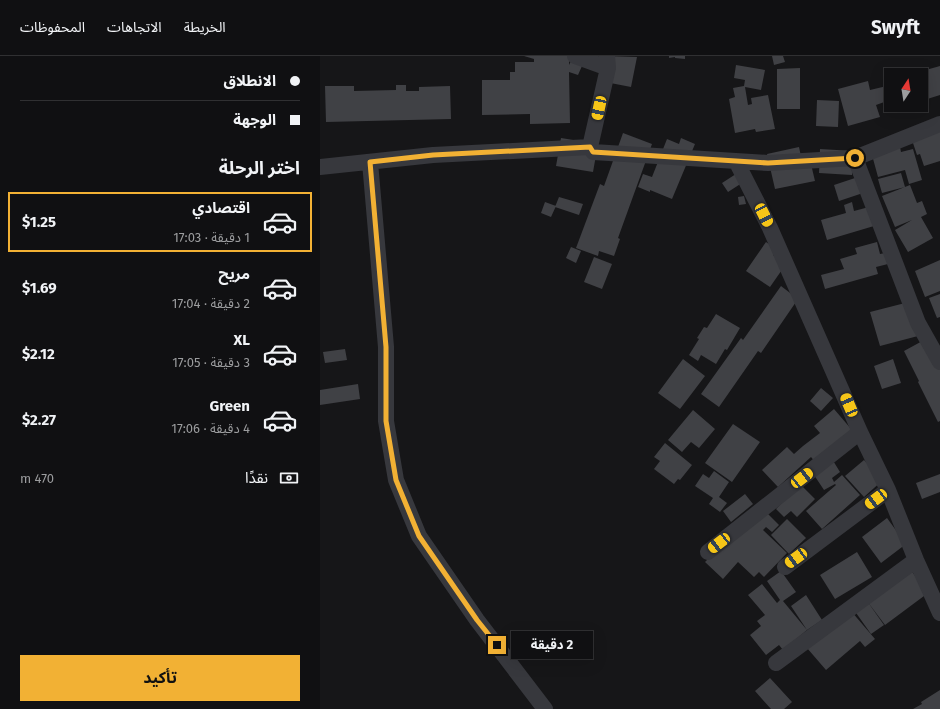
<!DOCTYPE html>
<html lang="ar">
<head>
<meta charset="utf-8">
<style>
  :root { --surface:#101012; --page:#1e1e20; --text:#f1f3f6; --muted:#9c9d9f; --line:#303032; --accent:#f2b134 }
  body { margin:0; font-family:"Fira Sans","Noto Sans Arabic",sans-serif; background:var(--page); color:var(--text); direction:rtl; height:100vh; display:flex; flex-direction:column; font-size:15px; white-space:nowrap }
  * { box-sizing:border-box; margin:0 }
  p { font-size:13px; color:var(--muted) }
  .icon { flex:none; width:22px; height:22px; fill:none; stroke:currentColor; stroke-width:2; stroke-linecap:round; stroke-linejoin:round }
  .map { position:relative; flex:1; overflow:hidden; direction:ltr }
  .panel { display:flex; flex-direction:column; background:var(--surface); width:320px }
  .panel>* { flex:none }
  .top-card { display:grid; align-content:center; height:88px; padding:0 20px; background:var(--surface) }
  .needle { width:26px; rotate:12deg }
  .buttons { position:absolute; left:564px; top:12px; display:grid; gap:8px }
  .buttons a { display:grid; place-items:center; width:44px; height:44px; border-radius:0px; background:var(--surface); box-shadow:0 4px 16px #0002,0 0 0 1px var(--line); font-size:20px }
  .end { position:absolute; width:18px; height:18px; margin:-9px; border:5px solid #f2b134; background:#111; box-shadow:0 0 0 2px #111 }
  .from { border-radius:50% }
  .bubble { position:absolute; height:28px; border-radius:0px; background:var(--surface); box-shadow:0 4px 16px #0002,0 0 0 1px var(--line); font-size:13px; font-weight:700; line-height:28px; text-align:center; direction:rtl }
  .car { position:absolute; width:12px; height:24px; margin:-12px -6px; border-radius:5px; box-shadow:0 0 3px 1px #0007; background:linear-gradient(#f5c518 24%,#345 0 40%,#f5c518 0 76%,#345 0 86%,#f5c518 0) }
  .top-card b { display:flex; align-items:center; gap:14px; height:38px; font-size:15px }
  .top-card b+b { border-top:1px solid var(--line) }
  .top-card i { width:10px; height:10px; background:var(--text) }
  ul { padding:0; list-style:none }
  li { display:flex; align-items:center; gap:12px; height:60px; margin:0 8px 6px; padding:0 12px; border:2px solid transparent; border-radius:0px }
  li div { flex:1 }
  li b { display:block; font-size:15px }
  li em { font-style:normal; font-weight:700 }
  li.on { border-color:var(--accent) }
  li>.icon { width:36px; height:36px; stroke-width:1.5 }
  h2 { padding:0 20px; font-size:18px; line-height:48px }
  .pay { display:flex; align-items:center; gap:10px; height:44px; padding:0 20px; font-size:15px }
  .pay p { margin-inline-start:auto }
  .button { display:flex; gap:8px; margin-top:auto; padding:8px 20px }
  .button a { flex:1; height:46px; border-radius:0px; background:var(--accent); color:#111; font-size:16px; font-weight:700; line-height:46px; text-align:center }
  header { display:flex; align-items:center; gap:24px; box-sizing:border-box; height:56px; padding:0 20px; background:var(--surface); border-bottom:1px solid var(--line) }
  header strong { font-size:19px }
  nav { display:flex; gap:22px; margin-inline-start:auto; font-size:14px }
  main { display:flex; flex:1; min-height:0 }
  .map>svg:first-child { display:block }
</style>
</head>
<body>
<header>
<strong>Swyft</strong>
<nav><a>الخريطة</a><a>الاتجاهات</a><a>المحفوظات</a></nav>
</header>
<main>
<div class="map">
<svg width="620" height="653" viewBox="0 0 620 653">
  <rect width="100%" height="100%" fill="#161618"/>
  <path fill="#404145" d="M204,0H249V9L251,5L262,10L258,19L249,16L250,67L210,68V58L162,59V24H190V16H195V6H214V0V3Z
    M284,0L317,1L311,31L280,25Z
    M349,0H365V3L355,2V1L349,2Z
    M452,0H463L465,6L454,9Z
    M416,9L445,14L441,34L425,31L428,49L432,48L431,42L448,39L455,73L436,76L435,73L415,77L409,43L415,41L413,32L424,30L425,24L414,22Z
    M620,10V39L601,45V19H588Z
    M480,12V53H457V13Z
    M584,15L585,19H575L574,17Z
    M548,25L550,34L571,29V49H584L570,53L567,45L556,49L560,61L528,70L518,33Z
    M76,29H86V35H99V31L130,30L131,63L6,66L5,30H34V35L76,34Z
    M497,44L519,45L518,71L496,70Z
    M620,65V105L604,110L600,98L597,99L589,75Z
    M303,77L332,88L298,182L300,183L294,200L279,195L278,200L256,192L280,128L284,130Z
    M241,82L278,88L273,116L236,110Z
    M361,82L375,88L352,143L330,134V136L318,131L323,118L332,121L347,83L359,88Z
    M479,91L482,105L490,104L495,125L455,133L447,98Z
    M580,91L581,96L593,93L602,124L589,128L585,114L558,121L552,99Z
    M500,93L533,95L532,119L499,117Z
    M419,116L425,125L408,136L402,127Z
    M581,117L585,131L562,137L558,123Z
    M538,121L543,137L519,145L514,129Z
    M590,129L597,147L602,145L607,158L601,161L613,182L588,196L575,174L592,164L575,171L562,140Z
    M424,140L426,148L419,149L418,141Z
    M239,141L263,148L259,159L235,151Z
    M225,146L236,150L231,161L221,157Z
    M532,146L534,155L549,151L554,170L507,184L501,164L526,157L524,149Z
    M446,186L457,194L453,199L466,208L450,231L426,215Z
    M557,186L560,198L565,197L568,208L556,211L558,218L505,233L501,219L524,213L520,203L537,198L535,192Z
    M251,191L261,195L256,207L246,202Z
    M274,201L292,208L282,233L264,226Z
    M620,204V235L605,241L595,215Z
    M461,230L478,243L441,297L438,295L399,351L381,338L421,282L423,284Z
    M620,238V261L617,262L609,242Z
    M589,246L598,280L560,290L550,256Z
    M396,258L420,272L407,294L405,293L396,308L381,299L378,305L369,299L379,283L377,282L384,271L387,272Z
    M606,283L620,308V365L618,366L598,326L599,325L584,295Z
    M25,293L27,304L5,307L3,296Z
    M363,303L385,320L360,353L338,337Z
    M573,303L581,327L562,333L554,310Z
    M38,328L40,343L0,349V334Z
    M501,332L513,342L501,355L490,345Z
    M514,353L532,374L497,408L491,401L458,431L442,414L467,391L474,398L483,390L500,377L494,370Z
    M373,354L395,373L379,392L371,386L362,396L348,384Z
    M413,368L440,386L412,426L385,407Z
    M345,387L372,409L360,424L358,423L354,428L334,413L340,405L334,401Z
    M512,403L520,416L512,422L514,426L522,419L540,439L502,473L486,455L516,429L515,428L504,434L492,416Z
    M544,404L563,424L544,441L525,420Z
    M394,415L409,426L399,441L407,447L400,456L389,448L393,442L375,430L383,418L389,422Z
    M620,418V436L602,443L596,427Z
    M480,428L495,443L477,461L471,455L464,461L456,453Z
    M425,438L433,448L411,466L403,455Z
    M443,453L459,469L452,476L446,471L443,474L467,497L444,521L439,516L434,521L418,506L403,523L385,506L405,486Z
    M567,462L586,488L561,507L542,481Z
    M467,463L486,482L469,498L451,479Z
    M537,496L552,521L515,543L500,519Z
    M590,513L608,537L565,569L547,545Z
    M461,515L476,536L463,545L487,574L463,594L459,589L446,599L430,579L441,570L437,565L445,559L428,539L442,528L457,547L460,544L447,525Z
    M486,539L502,564L487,574L471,550Z
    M547,545L564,569L551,578L534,554Z
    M531,555L555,583L545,591L540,585L506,614L487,592Z
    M450,622L472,646L464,653H451L435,635Z
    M620,634V653H593L602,648L601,646Z"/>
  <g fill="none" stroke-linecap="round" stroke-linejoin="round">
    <path stroke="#37383d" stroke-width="16" d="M255,0L288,12
      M270,91L288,12L287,0
      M535,102L598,267L620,306
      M416,105L450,172L540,376L568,434L596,504L620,557
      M50,106L66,291V365L76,424L99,480L157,564L225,653
      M0,111L113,99L270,91L273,96L448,107L535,102L620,68
      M388,496L540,376
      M465,511L568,434
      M456,607L596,504"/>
  </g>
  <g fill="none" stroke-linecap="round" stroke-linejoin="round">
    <path stroke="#f2b134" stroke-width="5" d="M177,589L157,564L99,480L76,424L66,365V291L50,106L113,99L270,91L273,96L448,107L535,102"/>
  </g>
</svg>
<div class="buttons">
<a><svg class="needle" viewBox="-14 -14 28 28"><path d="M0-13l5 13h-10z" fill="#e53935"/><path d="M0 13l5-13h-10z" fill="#9c9d9f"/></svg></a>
</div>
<i class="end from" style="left:535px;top:102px"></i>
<i class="end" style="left:177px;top:589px"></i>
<div class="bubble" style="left:191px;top:575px;width:82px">2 دقيقة</div>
<i class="car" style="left:279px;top:52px;rotate:192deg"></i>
<i class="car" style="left:444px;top:159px;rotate:153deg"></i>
<i class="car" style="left:529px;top:349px;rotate:337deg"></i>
<i class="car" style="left:482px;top:422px;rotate:52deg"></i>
<i class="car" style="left:556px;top:443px;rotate:233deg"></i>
<i class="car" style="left:399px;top:487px;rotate:232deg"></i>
<i class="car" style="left:476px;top:502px;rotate:234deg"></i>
</div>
<section class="panel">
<div class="top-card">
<b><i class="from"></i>الانطلاق</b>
<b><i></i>الوجهة</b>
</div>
<h2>اختر الرحلة</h2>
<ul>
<li class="on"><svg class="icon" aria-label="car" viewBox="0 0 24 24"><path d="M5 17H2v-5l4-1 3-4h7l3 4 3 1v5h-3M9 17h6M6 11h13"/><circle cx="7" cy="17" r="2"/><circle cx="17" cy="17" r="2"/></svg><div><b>اقتصادي</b><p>1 دقيقة · 17:03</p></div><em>$1.25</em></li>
<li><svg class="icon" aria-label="car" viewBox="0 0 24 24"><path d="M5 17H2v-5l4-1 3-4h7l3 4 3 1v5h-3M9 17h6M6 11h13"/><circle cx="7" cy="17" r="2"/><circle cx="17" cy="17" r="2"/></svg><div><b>مريح</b><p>2 دقيقة · 17:04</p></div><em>$1.69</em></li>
<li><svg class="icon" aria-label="car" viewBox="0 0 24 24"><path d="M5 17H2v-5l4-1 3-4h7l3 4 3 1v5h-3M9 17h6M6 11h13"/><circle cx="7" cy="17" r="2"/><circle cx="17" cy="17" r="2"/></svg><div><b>XL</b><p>3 دقيقة · 17:05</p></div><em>$2.12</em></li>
<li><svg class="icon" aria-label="car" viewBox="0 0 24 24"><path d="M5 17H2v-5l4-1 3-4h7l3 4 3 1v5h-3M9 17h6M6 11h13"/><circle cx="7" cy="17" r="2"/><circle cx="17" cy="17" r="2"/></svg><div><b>Green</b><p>4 دقيقة · 17:06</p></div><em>$2.27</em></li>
</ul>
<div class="pay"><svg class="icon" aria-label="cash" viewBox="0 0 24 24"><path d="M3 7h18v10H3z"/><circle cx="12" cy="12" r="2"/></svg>نقدًا<p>470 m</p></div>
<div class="button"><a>تأكيد</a></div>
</section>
</main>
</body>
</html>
